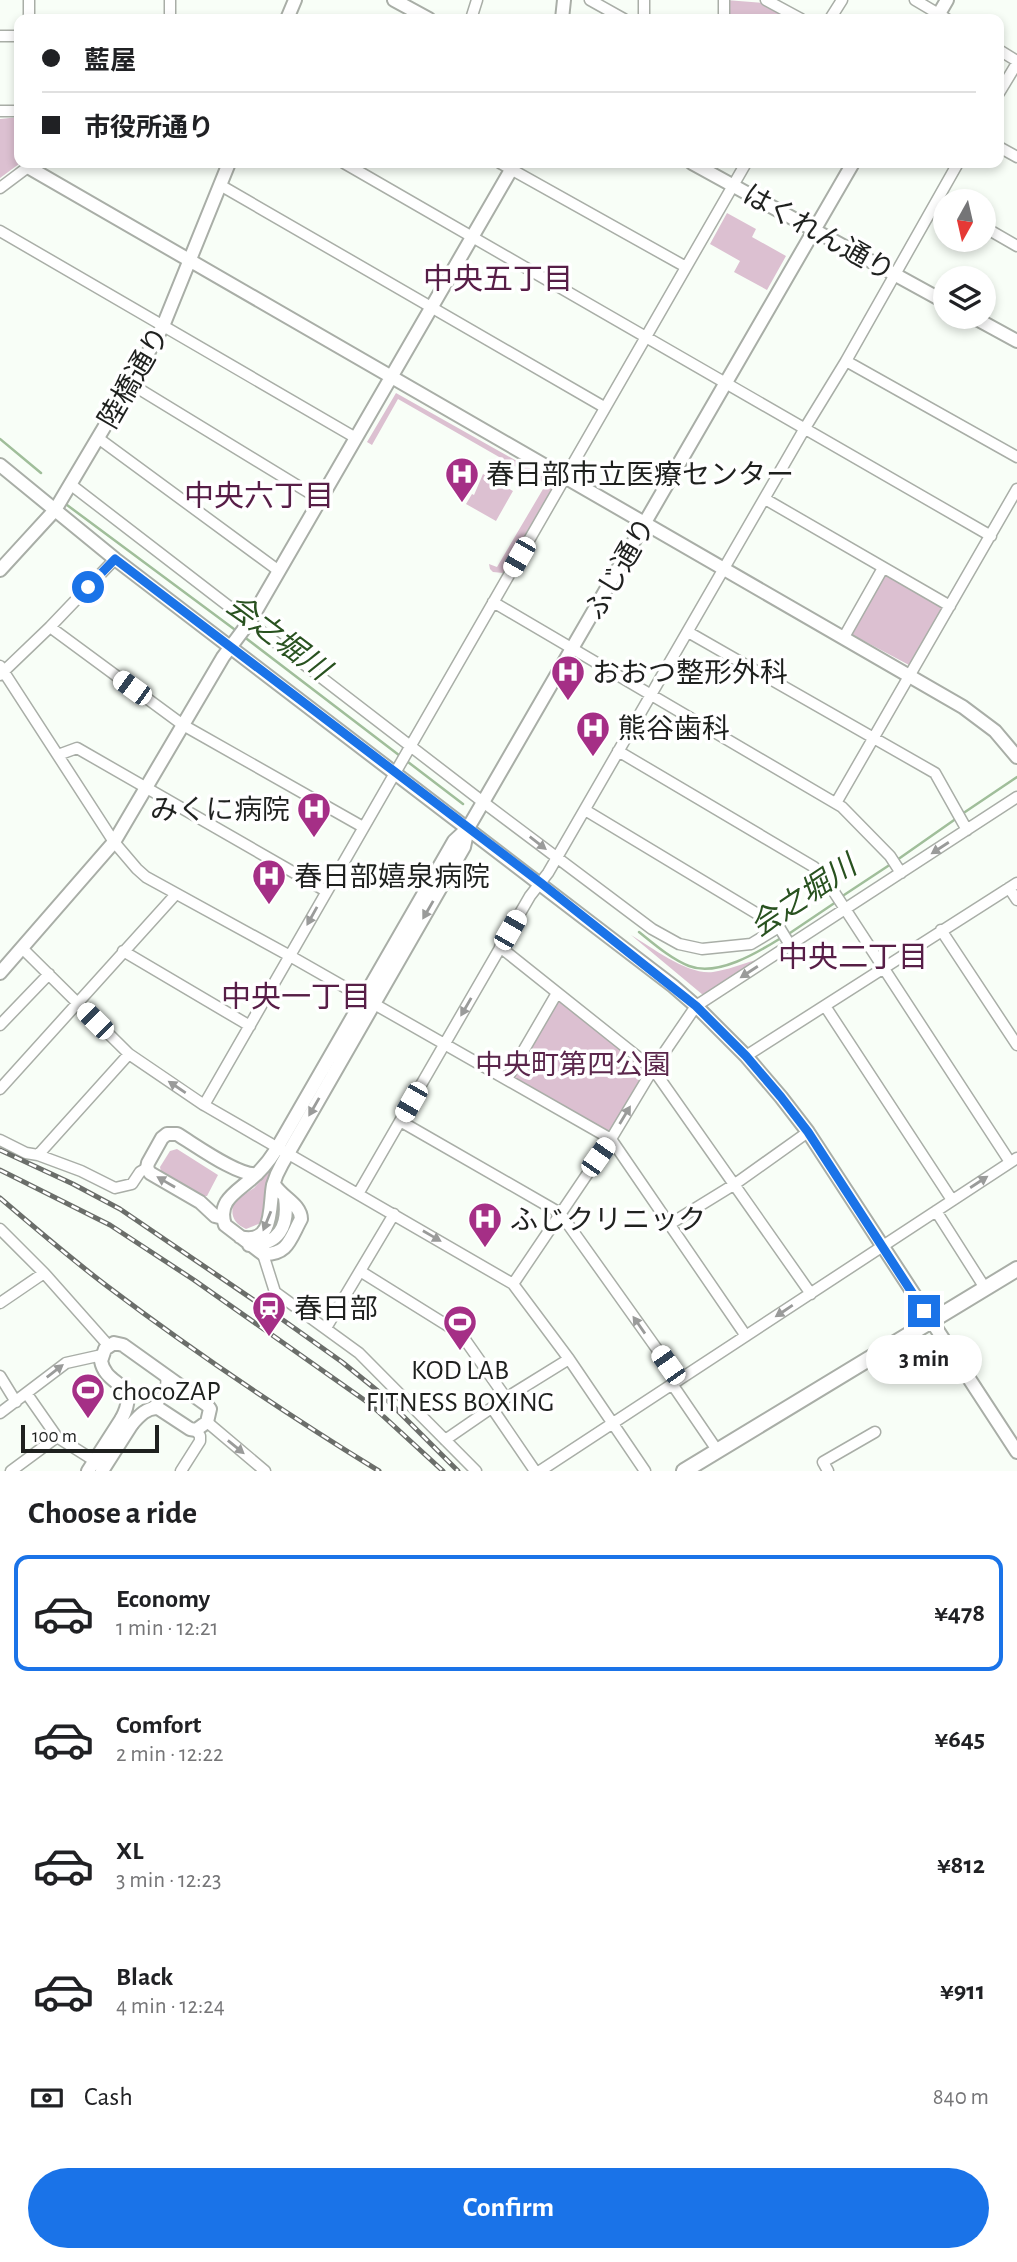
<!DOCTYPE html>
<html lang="en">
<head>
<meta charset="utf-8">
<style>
  :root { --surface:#fff; --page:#f2f2f2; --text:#202124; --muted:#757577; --line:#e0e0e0; --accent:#1a73e8 }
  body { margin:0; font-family:"Alegreya Sans","Noto Sans JP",sans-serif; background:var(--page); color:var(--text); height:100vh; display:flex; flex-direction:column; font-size:26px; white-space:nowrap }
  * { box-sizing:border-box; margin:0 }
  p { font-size:23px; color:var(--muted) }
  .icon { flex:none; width:38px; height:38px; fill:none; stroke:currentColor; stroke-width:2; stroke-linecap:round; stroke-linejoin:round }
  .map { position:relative; height:1471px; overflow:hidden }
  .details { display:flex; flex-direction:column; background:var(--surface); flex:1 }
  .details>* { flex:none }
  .top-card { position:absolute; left:14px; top:14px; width:990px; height:154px; border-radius:14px; box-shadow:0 4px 10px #0003; display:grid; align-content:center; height:154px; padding:0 28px; background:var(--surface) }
  .needle { width:46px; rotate:188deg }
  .tools { position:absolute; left:933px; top:189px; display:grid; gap:14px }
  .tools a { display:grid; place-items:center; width:63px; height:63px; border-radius:50%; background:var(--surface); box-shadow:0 4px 10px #0003; font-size:35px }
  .scale { position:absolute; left:21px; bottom:18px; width:138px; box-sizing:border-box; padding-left:7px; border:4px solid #1f211f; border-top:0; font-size:19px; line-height:24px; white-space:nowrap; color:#1f211f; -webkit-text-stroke:5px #fff; paint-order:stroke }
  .end { position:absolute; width:32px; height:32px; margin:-16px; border:9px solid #1a73e8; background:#fff; box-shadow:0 0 0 4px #fff }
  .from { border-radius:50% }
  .bubble { position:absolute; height:49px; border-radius:24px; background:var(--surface); box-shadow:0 4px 10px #0003; font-size:23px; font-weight:700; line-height:49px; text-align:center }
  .car { position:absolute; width:21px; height:42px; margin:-21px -10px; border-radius:9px; box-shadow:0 0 5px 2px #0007; background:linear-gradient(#fff 24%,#345 0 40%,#fff 0 76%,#345 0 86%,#fff 0) }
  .top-card b { display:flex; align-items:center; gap:24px; height:66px; font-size:26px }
  .top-card b+b { border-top:2px solid var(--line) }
  .top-card i { width:18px; height:18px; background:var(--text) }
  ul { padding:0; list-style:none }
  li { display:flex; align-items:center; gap:21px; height:116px; margin:0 14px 10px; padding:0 14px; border:4px solid transparent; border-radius:14px }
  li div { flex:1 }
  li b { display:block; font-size:26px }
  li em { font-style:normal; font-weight:700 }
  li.current { border-color:var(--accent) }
  li>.icon { width:63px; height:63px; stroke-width:1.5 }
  h2 { padding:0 28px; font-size:32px; line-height:84px }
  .pay { display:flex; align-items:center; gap:18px; height:77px; padding:0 28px; font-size:26px }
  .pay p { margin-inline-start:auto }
  .primary-button { display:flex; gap:14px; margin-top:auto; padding:14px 28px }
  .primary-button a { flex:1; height:80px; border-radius:42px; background:var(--accent); color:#fff; font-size:28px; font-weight:700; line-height:80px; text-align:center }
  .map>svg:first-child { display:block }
</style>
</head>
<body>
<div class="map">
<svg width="1017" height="1471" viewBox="0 0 1017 1471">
  <rect width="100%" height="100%" fill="#f8fef7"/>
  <path fill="#dcc0d1" d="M726,0L764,3L793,19H726Z
    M19,117V164L0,178V119Z
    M727,213L756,229L752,237L786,256L767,290L734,272L740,261L710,244Z
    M396,393L556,483L503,573L493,572L490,569L489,564L497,567L546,484L398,399L372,445L367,442Z
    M483,474L513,491L496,521L466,504L472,494L474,495Z
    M886,575L942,608L909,665L851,634Z
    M631,935C653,948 687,975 713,972C727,970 742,964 756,960L703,995Z
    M557,995L646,1069L608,1134L511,1076Z
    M177,1149L218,1175L207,1196L202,1197L161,1172L160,1167L170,1151Z
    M273,1167L266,1195L265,1216L261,1223L246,1229C233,1223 230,1215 234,1201L254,1188Z"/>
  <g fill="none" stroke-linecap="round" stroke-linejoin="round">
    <path stroke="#a0be9a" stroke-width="2.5" d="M0,439L41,473
      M67,505L238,632
      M243,636L463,804
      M962,814L1017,777
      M897,860L957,818
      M841,897L891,864
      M639,932C654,944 671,959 689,966C717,977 757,953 781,938
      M787,935L836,902"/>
    <g stroke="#a9aea7" stroke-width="13">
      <path id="minor" d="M170,0V19
        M590,0L624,19
        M766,0L801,19
        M915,0L947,19
        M29,19V0
        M471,19L477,0
        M644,19V0
        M724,19V0
        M830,19L842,0
        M0,36H19
        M999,50L1017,61
        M999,93L1017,63
        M0,111H19
        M999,147L1017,157
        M344,163L991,536
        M500,163L686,267
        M220,185L604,407
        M0,188L28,167V163
        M984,227L1017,246
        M0,231L356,438
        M846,361L1017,457
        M131,384L321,500
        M98,438L279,571
        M70,484L483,802L652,929L679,944L702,949L751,944L779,927
        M765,499L950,606
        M493,602L842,807L890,856L901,873
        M50,627L183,725L363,827
        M688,632L935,773L967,830
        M844,637L883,568
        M0,666L114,842L137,869L146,877L290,956L611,1139L746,1336
        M0,675L50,627L115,559
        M618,751L814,867L834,892L1010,1162
        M58,755L77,748L326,891
        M836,803L1017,489
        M585,810L779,927L790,945
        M1009,888L1017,900
        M941,930L1017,1045
        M500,947L653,1069L811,1294
        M23,949L129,1054L204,1105L513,1284L569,1359L645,1471
        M123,951L250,1026
        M825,1006L952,1200
        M0,1025L49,974
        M746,1056L1017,883
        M507,1079L557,993
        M0,1089L176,894
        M204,1105L746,163
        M400,1121L560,1213L679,1380
        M0,1140L26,1153L38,1155L81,1171L115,1188L132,1184L140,1172L147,1168
        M38,1155L129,1054
        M358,1194L530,896L548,873L805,428L846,361L958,163
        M936,1211L985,1288
        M670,1224L735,1184L808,1132
        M0,1229L44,1273L108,1345
        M263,1254L275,1292L359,1353L476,1471
        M360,1271L461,1334L506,1398
        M513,1284L611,1139L653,1069L696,1006L1017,797
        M0,1303L44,1273
        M326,1328L394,1214
        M0,1376L16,1402
        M672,1384L717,1450
        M27,1394L57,1437L95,1461
        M152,1408C163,1398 168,1390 166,1376
        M492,1408L535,1471
        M0,1413L66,1363L102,1355
        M207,1422L265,1471
        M445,1440L506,1398L569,1359
        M11,1471L57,1437
        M181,1471L200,1441V1436L196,1430
        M540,1471L1017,1158
        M828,1471L823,1462L875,1432"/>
    </g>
    <g stroke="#a9aea7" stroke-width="16">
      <path id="tertiary" d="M394,0L429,19
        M287,19L295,0
        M562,19L564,0
        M936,19L947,0
        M692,163L945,302
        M28,167L963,707L995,731L1017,757
        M973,317L1017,341
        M0,465L115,559L673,986L696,1006L746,1056L781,1097L808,1132L1017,1452
        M0,570L55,510L143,362L163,326L229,163
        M0,973L114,842L223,657L250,621L515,163
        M274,1184C281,1197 301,1204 301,1219C290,1239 288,1255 263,1254L225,1225C217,1202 235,1193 250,1180C261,1171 269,1161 276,1150L454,841L468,828L475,816L853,163
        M223,1218L215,1216L200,1202L150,1173L147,1168L148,1163L162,1138L167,1134H177C194,1144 239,1177 257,1174
        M240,1237C275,1246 269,1205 273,1185C275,1178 278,1171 282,1164L464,847L468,828
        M249,1245C279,1245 289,1226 285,1198
        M122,1418C141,1381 106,1388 101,1361L105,1349L114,1343L123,1345L207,1405L210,1409L207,1422L196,1430L190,1429L158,1408C147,1407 139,1416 132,1424"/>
    </g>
    <g stroke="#a9aea7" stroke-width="16">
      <path id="secondary" d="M88,1471L122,1418
        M102,1471L132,1424"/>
    </g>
    <g stroke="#a9aea7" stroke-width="18">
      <path id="primary" d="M684,1471L1017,1269"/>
    </g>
    <use href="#minor" stroke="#fff" stroke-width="10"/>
    <use href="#tertiary" stroke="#fff" stroke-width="12"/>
    <use href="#secondary" stroke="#fff" stroke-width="12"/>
    <use href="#primary" stroke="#fff" stroke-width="14"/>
    <g stroke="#6b6e6a" stroke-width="5">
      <path id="rail" d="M0,1150L73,1184L120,1209L283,1320L342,1362L379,1392L458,1471
        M0,1170L110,1225L194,1280L370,1404L443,1471
        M0,1198C35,1228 70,1258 107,1286C194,1352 285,1413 379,1471"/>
    </g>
    <use href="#rail" stroke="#fff" stroke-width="2.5" stroke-dasharray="8" stroke-linecap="butt"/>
  </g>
  <defs><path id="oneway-solid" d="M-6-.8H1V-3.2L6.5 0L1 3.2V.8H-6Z" transform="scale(1.75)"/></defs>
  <g fill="#9a9b9a">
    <use href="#oneway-solid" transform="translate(538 843) rotate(38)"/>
    <use href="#oneway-solid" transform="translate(940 848) rotate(147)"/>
    <use href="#oneway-solid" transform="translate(428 910) rotate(120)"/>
    <use href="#oneway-solid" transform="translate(312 916) rotate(119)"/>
    <use href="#oneway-solid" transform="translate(749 972) rotate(147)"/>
    <use href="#oneway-solid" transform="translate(466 1007) rotate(120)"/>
    <use href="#oneway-solid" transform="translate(177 1087) rotate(-146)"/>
    <use href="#oneway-solid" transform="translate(314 1107) rotate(120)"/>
    <use href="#oneway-solid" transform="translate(625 1115) rotate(-59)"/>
    <use href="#oneway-solid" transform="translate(166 1182) rotate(-150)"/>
    <use href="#oneway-solid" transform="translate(979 1182) rotate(-33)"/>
    <use href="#oneway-solid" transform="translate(267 1221) rotate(112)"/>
    <use href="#oneway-solid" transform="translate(432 1236) rotate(30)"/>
    <use href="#oneway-solid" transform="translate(784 1311) rotate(146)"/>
    <use href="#oneway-solid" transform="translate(639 1325) rotate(-125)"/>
    <use href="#oneway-solid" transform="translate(55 1371) rotate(-38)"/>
    <use href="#oneway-solid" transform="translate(236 1447) rotate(39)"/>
  </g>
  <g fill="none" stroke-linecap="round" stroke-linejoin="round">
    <path stroke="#1a73e8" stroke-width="9" d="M88,587L115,559L541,883L696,1006L746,1056L781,1097L808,1132L924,1311"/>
  </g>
  <defs>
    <g id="hospital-pin" transform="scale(1.75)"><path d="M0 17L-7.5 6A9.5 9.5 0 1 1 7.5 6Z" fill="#a52f86" stroke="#fff"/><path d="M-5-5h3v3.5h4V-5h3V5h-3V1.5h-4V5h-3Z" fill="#fff"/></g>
    <g id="station-pin" transform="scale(1.75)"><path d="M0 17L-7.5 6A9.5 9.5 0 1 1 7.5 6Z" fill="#a52f86" stroke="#fff"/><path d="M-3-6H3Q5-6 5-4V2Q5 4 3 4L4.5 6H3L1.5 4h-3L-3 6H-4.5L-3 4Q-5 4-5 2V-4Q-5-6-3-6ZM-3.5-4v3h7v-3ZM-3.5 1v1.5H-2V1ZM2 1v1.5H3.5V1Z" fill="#fff"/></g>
    <g id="stadium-pin" transform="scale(1.75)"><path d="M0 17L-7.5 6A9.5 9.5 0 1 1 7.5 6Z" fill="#a52f86" stroke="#fff"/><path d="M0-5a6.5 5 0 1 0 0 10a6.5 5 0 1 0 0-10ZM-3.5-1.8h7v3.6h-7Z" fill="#fff"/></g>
  </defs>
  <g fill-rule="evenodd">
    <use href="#hospital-pin" x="462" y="474"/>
    <use href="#hospital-pin" x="568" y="672"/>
    <use href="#hospital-pin" x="593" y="728"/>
    <use href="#hospital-pin" x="314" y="809"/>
    <use href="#hospital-pin" x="269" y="876"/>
    <use href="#hospital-pin" x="485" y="1219"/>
    <use href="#station-pin" x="269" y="1308"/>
    <use href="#stadium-pin" x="460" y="1322"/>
    <use href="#stadium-pin" x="88" y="1390"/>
  </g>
  <g text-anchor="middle" stroke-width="7" stroke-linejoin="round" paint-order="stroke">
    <g font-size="28" fill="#1f211f" stroke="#fff">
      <text transform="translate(819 232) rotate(29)" y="10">はくれん通り</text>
      <text transform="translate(133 377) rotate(-60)" y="10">陸橋通り</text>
      <text transform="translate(619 568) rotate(-60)" y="10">ふじ通り</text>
    </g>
    <g font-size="28" fill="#1f211f" stroke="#fff" text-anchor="start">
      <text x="486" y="484">春日部市立医療センター</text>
      <text x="592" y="682">おおつ整形外科</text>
      <text x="618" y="738">熊谷歯科</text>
      <text x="290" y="819" text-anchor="end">みくに病院</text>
      <text x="294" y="886">春日部嬉泉病院</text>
      <text x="510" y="1229">ふじクリニック</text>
      <text x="294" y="1318">春日部</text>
      <text x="460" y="1379" text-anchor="middle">KOD LAB<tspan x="460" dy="32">FITNESS BOXING</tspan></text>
      <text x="112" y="1400">chocoZAP</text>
    </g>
    <g font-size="28" fill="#5b274c" stroke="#fff">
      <text x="573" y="1074">中央町第四公園</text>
    </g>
    <g font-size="30" fill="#571e47" stroke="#fff">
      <text x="498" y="289">中央五丁目</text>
      <text x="259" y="506">中央六丁目</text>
      <text x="853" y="967">中央二丁目</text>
      <text x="296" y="1007">中央一丁目</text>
    </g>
    <g font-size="30" font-style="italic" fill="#295220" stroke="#fff">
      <text transform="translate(278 637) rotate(37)" y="10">会之堀川</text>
      <text transform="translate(803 896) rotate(-34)" y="10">会之堀川</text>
    </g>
  </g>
</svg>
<div class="tools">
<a><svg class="needle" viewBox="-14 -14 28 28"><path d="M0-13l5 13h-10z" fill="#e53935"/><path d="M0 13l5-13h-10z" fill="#757577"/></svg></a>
<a><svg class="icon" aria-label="layers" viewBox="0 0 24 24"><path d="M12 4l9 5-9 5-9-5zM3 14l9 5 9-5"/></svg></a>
</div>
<div class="scale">100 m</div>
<i class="end from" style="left:88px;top:587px"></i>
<i class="end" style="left:924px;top:1311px"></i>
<div class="bubble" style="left:866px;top:1335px;width:116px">3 min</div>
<i class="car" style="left:519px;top:557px;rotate:210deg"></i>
<i class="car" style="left:132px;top:688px;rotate:306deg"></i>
<i class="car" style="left:510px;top:930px;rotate:30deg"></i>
<i class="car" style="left:95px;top:1021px;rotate:315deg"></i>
<i class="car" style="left:411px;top:1102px;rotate:210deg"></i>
<i class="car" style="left:598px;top:1157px;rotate:35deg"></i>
<i class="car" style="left:668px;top:1365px;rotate:325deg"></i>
<div class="top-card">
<b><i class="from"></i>藍屋</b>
<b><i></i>市役所通り</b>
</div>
</div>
<section class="details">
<h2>Choose a ride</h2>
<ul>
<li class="current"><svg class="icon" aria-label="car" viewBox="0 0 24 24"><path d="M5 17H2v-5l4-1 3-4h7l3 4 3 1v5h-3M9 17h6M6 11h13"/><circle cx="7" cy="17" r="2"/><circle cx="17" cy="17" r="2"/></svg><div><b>Economy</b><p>1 min · 12:21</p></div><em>¥478</em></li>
<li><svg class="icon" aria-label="car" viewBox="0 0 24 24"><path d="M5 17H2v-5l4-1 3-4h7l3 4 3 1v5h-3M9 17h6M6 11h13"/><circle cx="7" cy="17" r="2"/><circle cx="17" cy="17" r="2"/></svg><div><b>Comfort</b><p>2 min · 12:22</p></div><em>¥645</em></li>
<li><svg class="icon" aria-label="car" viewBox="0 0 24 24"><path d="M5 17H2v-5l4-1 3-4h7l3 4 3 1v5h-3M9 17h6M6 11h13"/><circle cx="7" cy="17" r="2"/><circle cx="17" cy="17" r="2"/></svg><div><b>XL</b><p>3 min · 12:23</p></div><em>¥812</em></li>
<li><svg class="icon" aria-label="car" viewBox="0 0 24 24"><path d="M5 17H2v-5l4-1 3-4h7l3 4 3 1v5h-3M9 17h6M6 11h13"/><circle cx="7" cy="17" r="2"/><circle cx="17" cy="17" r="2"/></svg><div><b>Black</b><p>4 min · 12:24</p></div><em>¥911</em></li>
</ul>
<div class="pay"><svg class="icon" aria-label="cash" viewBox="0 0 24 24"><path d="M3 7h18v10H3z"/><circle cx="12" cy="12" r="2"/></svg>Cash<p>840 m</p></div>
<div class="primary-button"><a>Confirm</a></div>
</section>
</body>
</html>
